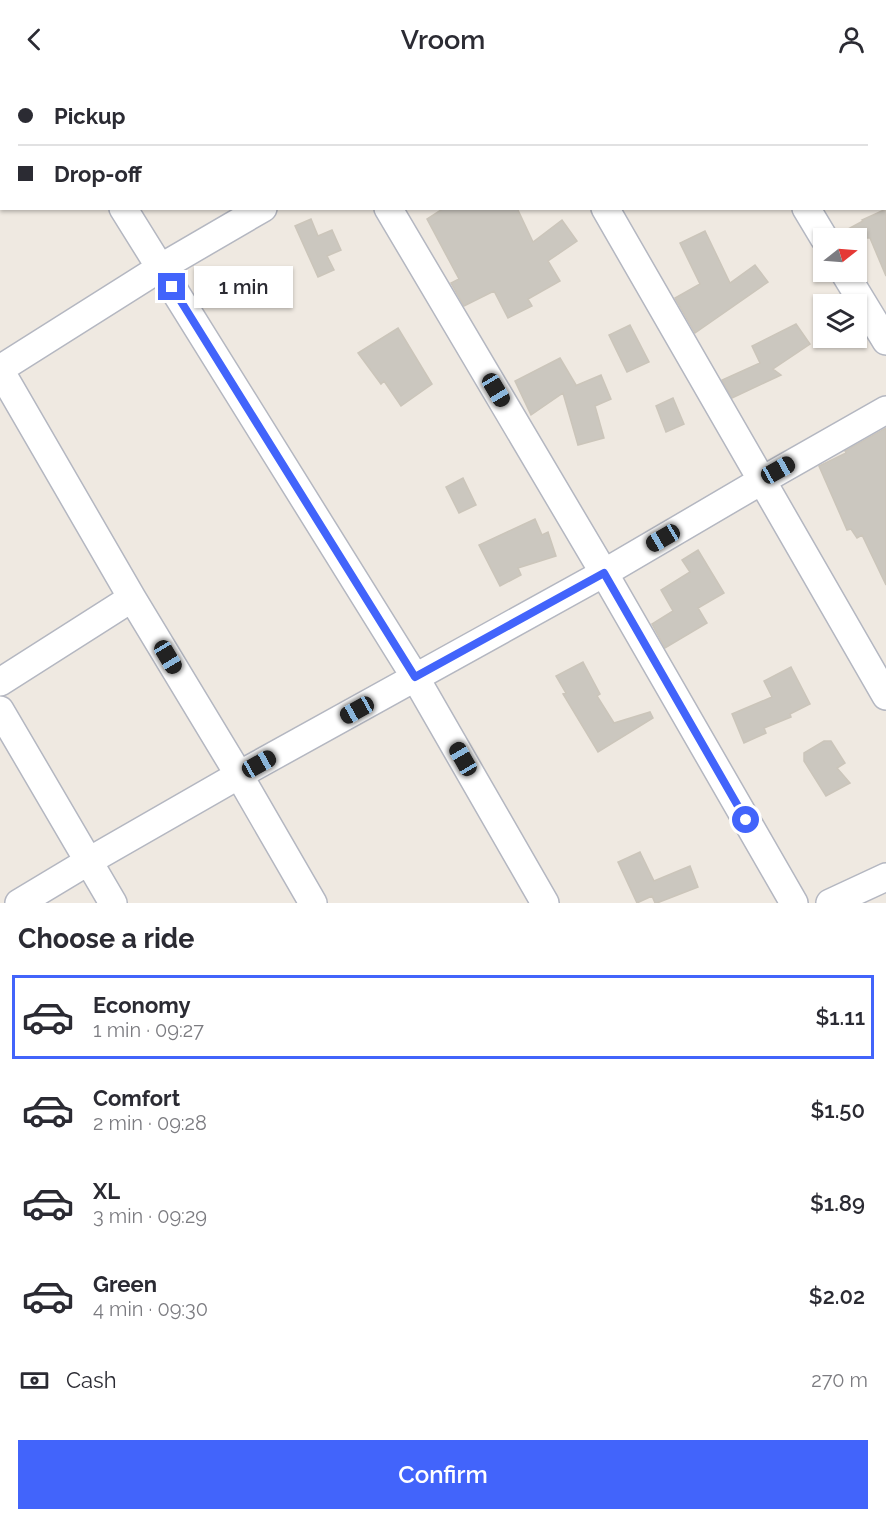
<!DOCTYPE html>
<html lang="en">
<head>
<meta charset="utf-8">
<style>
  :root { --surface:#fff; --page:#f7f7f7; --text:#2b2b33; --muted:#7c7c81; --line:#e1e1e2; --accent:#4264fb }
  body { margin:0; font-family:Raleway,sans-serif; background:var(--page); color:var(--text); height:100vh; display:flex; flex-direction:column; font-size:22px; white-space:nowrap }
  * { box-sizing:border-box; margin:0 }
  p { font-size:20px; color:var(--muted) }
  .icon { flex:none; width:33px; height:33px; fill:none; stroke:currentColor; stroke-width:2; stroke-linecap:round; stroke-linejoin:round }
  .map { position:relative; height:825px; overflow:hidden }
  .panel { display:flex; flex-direction:column; background:var(--surface); flex:1 }
  .panel>* { flex:none }
  .hud { position:absolute; left:0px; top:0px; width:886px; height:132px; box-shadow:0 2px 4px #0004; display:grid; align-content:center; height:132px; padding:0 18px; background:var(--surface) }
  .needle { width:39px; rotate:73deg }
  .fabs { position:absolute; left:813px; top:150px; display:grid; gap:12px }
  .fabs a { display:grid; place-items:center; width:54px; height:54px; border-radius:0px; background:var(--surface); box-shadow:0 2px 4px #0004; font-size:30px }
  .end { position:absolute; width:27px; height:27px; margin:-14px; border:8px solid #4264fb; background:#fff; box-shadow:0 0 0 3px #fff }
  .from { border-radius:50% }
  .bubble { position:absolute; height:42px; border-radius:0px; background:var(--surface); box-shadow:0 2px 4px #0004; font-size:20px; font-weight:600; line-height:42px; text-align:center }
  .car { position:absolute; width:18px; height:36px; margin:-18px -9px; border-radius:8px; box-shadow:0 0 4px 2px #0007; background:linear-gradient(#222 24%,#8ab4d8 0 40%,#222 0 76%,#8ab4d8 0 86%,#222 0) }
  .hud b { display:flex; align-items:center; gap:21px; height:57px; font-size:22px }
  .hud b+b { border-top:2px solid var(--line) }
  .hud i { width:15px; height:15px; background:var(--text) }
  ul { padding:0; list-style:none }
  li { display:flex; align-items:center; gap:18px; height:84px; margin:0 12px 9px; padding:0 6px; border:3px solid transparent; border-radius:0px }
  li div { flex:1 }
  li b { display:block; font-size:22px }
  li em { font-style:normal; font-weight:600 }
  li.current { border-color:var(--accent) }
  li>.icon { width:54px; height:54px; stroke-width:1.5 }
  h2 { padding:0 18px; font-size:27px; line-height:72px }
  .pay { display:flex; align-items:center; gap:15px; height:66px; padding:0 18px; font-size:22px }
  .pay p { margin-inline-start:auto }
  .primary-button { display:flex; gap:12px; margin-top:auto; padding:12px 18px }
  .primary-button a { flex:1; height:69px; border-radius:0px; background:var(--accent); color:#fff; font-size:24px; font-weight:600; line-height:69px; text-align:center }
  header { display:flex; justify-content:space-between; align-items:center; height:78px; padding:0 18px; background:var(--surface); font-size:27px; font-weight:600 }
  .map>svg:first-child { display:block }
</style>
</head>
<body>
<header><svg class="icon" aria-label="back" viewBox="0 0 24 24"><path d="M15 5l-7 7 7 7"/></svg>Vroom<svg class="icon" aria-label="person" viewBox="0 0 24 24"><circle cx="12" cy="8" r="4"/><path d="M4 21q1-7 8-7t8 7"/></svg></header>
<div class="map">
<svg width="886" height="825" viewBox="0 0 886 825">
  <rect width="100%" height="100%" fill="#efe9e1"/>
  <path fill="#cbc7bf" stroke="#cbc5ba" stroke-width="1.5" d="M444,130H517L533,164L562,142L577,163L548,183L560,203L528,221L532,228L508,240L494,213L464,228L451,205L459,201L427,141Z
    M886,131V198L870,160H840L839,156L863,143L862,142Z
    M311,141L318,158L332,152L341,172L327,178L334,192L318,199L295,148Z
    M705,153L730,205L755,187L768,204L695,255L675,220L700,206L680,165Z
    M796,246L810,266L773,291L781,297L732,320L722,302L760,285L752,268Z
    M630,247L649,284L627,294L609,257Z
    M398,250L432,306L401,328L384,303L381,306L358,275Z
    M560,280L576,307L575,308L601,297L611,321L595,328L604,360L578,367L563,315L531,337L515,303Z
    M673,320L684,346L666,354L656,328Z
    M886,350V507L862,457L857,460L851,451L847,452L819,388L846,375L845,373Z
    M463,400L476,427L459,435L446,409Z
    M535,441L542,457L548,454L556,478L518,490L521,497L500,508L479,467Z
    M698,472L724,515L698,530L707,545L665,570L652,546L673,533L661,512L690,494L682,482Z
    M583,584L600,616L597,618L614,645L650,634L653,640L598,674L563,616L566,615L556,598Z
    M791,589L810,626L790,636L791,639L764,650L766,655L744,665L732,636L772,619L764,603Z
    M824,663H831L845,685L837,690L850,705L826,718L804,683V675Z
    M640,774L654,803L690,788L698,809L657,825H655L652,818L637,825L618,784Z"/>
  <g fill="none" stroke-linecap="round" stroke-linejoin="round">
    <g stroke="#b4b7c1" stroke-width="30">
      <path id="street" d="M41,0L42,2
        M311,0L312,2
        M530,0L531,2
        M728,0L729,2
        M488,2L491,0
        M123,130L415,599L545,825
        M388,130L604,495L794,825
        M605,130L886,618
        M806,130L824,160
        M844,194L886,263
        M0,291L160,190L263,130
        M0,292L132,520L239,697L313,825
        M0,604L132,520
        M0,632L113,825
        M19,825L89,783L239,697L604,495L761,403L886,332
        M830,825L886,799"/>
    </g>
    <use href="#street" stroke="#fff" stroke-width="27"/>
  </g>
  <g fill="none" stroke-linecap="round" stroke-linejoin="round">
    <path stroke="#4264fb" stroke-width="8" d="M172,209L415,599L604,495L746,742"/>
  </g>
</svg>
<div class="fabs">
<a><svg class="needle" viewBox="-14 -14 28 28"><path d="M0-13l5 13h-10z" fill="#e53935"/><path d="M0 13l5-13h-10z" fill="#7c7c81"/></svg></a>
<a><svg class="icon" aria-label="layers" viewBox="0 0 24 24"><path d="M12 4l9 5-9 5-9-5zM3 14l9 5 9-5"/></svg></a>
</div>
<i class="end from" style="left:746px;top:742px"></i>
<i class="end" style="left:172px;top:209px"></i>
<div class="bubble" style="left:194px;top:188px;width:99px">1 min</div>
<i class="car" style="left:496px;top:312px;rotate:149deg"></i>
<i class="car" style="left:778px;top:392px;rotate:61deg"></i>
<i class="car" style="left:663px;top:460px;rotate:240deg"></i>
<i class="car" style="left:168px;top:579px;rotate:149deg"></i>
<i class="car" style="left:357px;top:632px;rotate:241deg"></i>
<i class="car" style="left:463px;top:681px;rotate:330deg"></i>
<i class="car" style="left:259px;top:686px;rotate:61deg"></i>
<div class="hud">
<b><i class="from"></i>Pickup</b>
<b><i></i>Drop-off</b>
</div>
</div>
<section class="panel">
<h2>Choose a ride</h2>
<ul>
<li class="current"><svg class="icon" aria-label="car" viewBox="0 0 24 24"><path d="M5 17H2v-5l4-1 3-4h7l3 4 3 1v5h-3M9 17h6M6 11h13"/><circle cx="7" cy="17" r="2"/><circle cx="17" cy="17" r="2"/></svg><div><b>Economy</b><p>1 min · 09:27</p></div><em>$1.11</em></li>
<li><svg class="icon" aria-label="car" viewBox="0 0 24 24"><path d="M5 17H2v-5l4-1 3-4h7l3 4 3 1v5h-3M9 17h6M6 11h13"/><circle cx="7" cy="17" r="2"/><circle cx="17" cy="17" r="2"/></svg><div><b>Comfort</b><p>2 min · 09:28</p></div><em>$1.50</em></li>
<li><svg class="icon" aria-label="car" viewBox="0 0 24 24"><path d="M5 17H2v-5l4-1 3-4h7l3 4 3 1v5h-3M9 17h6M6 11h13"/><circle cx="7" cy="17" r="2"/><circle cx="17" cy="17" r="2"/></svg><div><b>XL</b><p>3 min · 09:29</p></div><em>$1.89</em></li>
<li><svg class="icon" aria-label="car" viewBox="0 0 24 24"><path d="M5 17H2v-5l4-1 3-4h7l3 4 3 1v5h-3M9 17h6M6 11h13"/><circle cx="7" cy="17" r="2"/><circle cx="17" cy="17" r="2"/></svg><div><b>Green</b><p>4 min · 09:30</p></div><em>$2.02</em></li>
</ul>
<div class="pay"><svg class="icon" aria-label="cash" viewBox="0 0 24 24"><path d="M3 7h18v10H3z"/><circle cx="12" cy="12" r="2"/></svg>Cash<p>270 m</p></div>
<div class="primary-button"><a>Confirm</a></div>
</section>
</body>
</html>
